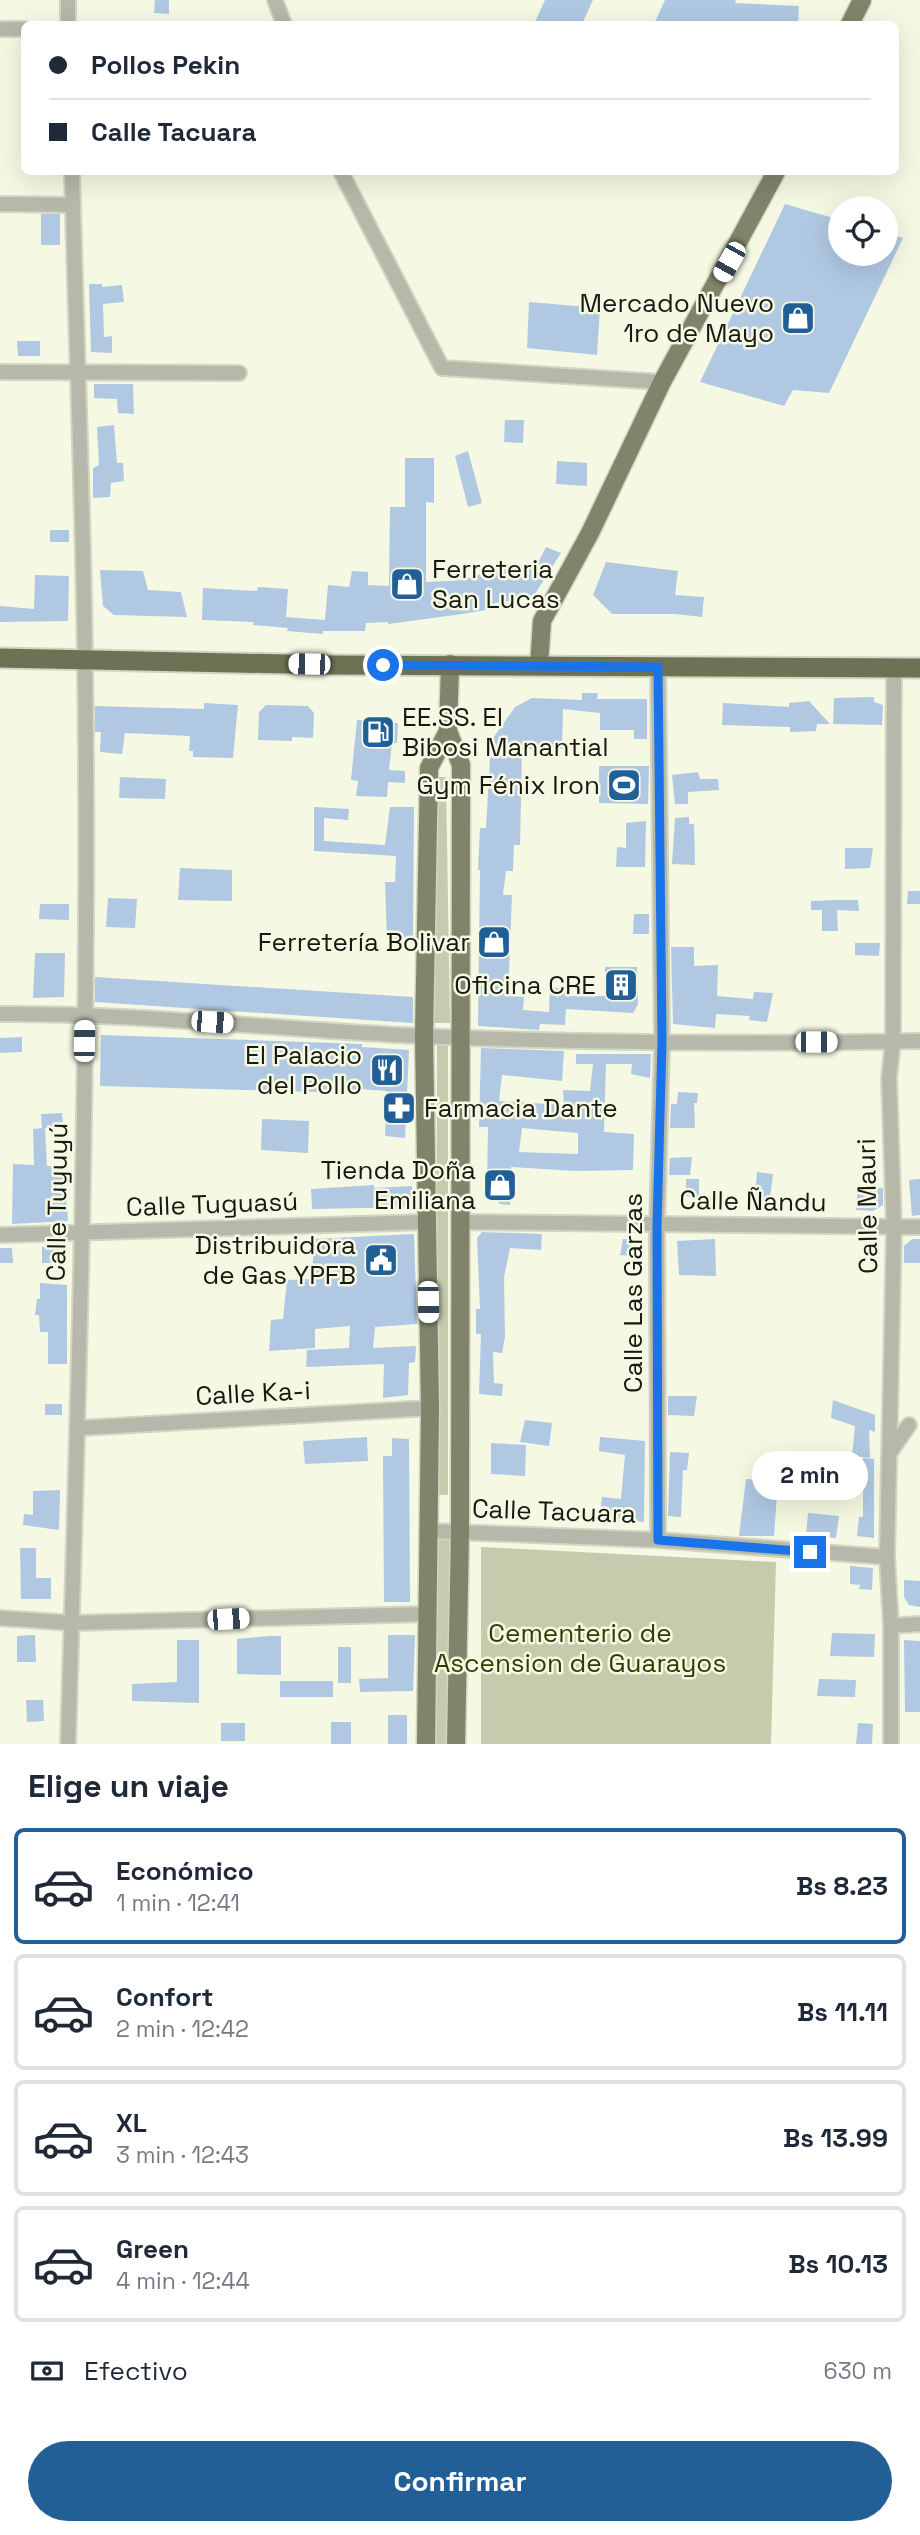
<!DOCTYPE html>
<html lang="es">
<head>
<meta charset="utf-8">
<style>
  :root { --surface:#fff; --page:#f2f2f3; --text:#1f2937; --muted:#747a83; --line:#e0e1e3; --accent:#225f96 }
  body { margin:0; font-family:"Space Grotesk",sans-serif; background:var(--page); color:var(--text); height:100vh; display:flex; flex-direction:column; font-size:26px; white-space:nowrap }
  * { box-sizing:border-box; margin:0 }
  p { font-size:23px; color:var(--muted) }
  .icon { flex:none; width:38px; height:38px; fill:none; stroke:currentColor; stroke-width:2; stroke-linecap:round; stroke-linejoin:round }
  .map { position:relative; height:1744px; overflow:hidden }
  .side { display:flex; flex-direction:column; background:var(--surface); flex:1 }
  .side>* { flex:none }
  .guide { position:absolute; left:21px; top:21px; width:878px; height:154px; border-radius:10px; box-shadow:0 7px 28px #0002; display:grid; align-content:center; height:154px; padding:0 28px; background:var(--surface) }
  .controls { position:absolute; left:828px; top:196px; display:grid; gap:14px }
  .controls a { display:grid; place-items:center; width:70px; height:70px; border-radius:50%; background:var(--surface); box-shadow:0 7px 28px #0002; font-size:35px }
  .end { position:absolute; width:32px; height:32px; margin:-16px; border:9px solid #1a73e8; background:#fff; box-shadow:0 0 0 4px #fff }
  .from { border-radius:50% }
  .bubble { position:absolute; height:49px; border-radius:24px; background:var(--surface); box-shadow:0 7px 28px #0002; font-size:23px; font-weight:700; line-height:49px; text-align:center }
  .car { position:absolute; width:21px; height:42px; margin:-21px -10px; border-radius:9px; box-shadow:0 0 5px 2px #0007; background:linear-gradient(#fff 24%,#345 0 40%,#fff 0 76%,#345 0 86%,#fff 0) }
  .guide b { display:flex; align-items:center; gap:24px; height:66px; font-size:26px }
  .guide b+b { border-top:2px solid var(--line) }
  .guide i { width:18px; height:18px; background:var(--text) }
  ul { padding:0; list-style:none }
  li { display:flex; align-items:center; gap:21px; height:116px; margin:0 14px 10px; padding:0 14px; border:4px solid var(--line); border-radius:10px }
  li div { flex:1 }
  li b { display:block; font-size:26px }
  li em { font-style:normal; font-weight:700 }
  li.on { border-color:var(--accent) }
  li>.icon { width:63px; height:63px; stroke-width:1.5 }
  h2 { padding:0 28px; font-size:32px; line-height:84px }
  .pay { display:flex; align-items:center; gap:18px; height:77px; padding:0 28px; font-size:26px }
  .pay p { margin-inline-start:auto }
  .button { display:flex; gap:14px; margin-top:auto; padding:14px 28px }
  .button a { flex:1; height:80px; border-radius:42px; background:var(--accent); color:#fff; font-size:28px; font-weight:700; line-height:80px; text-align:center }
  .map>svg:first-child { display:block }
</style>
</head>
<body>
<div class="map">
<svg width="920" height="1744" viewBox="0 0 920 1744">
  <rect width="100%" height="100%" fill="#f5f9e3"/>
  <path fill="#c7cbad" d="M438,777H446L450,1023H434Z
    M437,1044H448V1495H436Z
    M435,1536L451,1538L447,1744H432Z
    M481,1547L776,1562L771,1744H481Z"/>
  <path fill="#b0c8e2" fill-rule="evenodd" d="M155,0H169V14L154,13Z
    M545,0H593L582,24H534Z
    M665,0H736L735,3L799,6L798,24L726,22L725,24H654Z
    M785,204L840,220V254H886V233L903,238L829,393L793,390L784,406L700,382Z
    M41,214H60V245H41Z
    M89,284H102V287L122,285L124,302L103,304L104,337L112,336V353L91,352Z
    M529,302L600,308L597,355L527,348Z
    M17,341H40V356H18Z
    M94,384H133L134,414L118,413L117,399L94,398Z
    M505,420H524L523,443L504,442Z
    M114,425L117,463H123L124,481L111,483L110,497L93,498V468L99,465L97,427Z
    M468,451L482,503L468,507L455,456Z
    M405,458H434V503L426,502V582L463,580L510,564L536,567L546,547L561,553L533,597L495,603L493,609L462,614L388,624V622L366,623L365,631H323V634L287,631L288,628L253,625L254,622L202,620L203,588L257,591L258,587L288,589L286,617L325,620L328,585L349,587L352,571L368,572V585L389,586L390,507H405Z
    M557,461L587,463V486L556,484Z
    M50,530H69V542H50Z
    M606,562L678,571L675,595L704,597L702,617L675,614H612L593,595Z
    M100,570L143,571L148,590L181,592L187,617L114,615L103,606Z
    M35,575L69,576L68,621L0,622V606L34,609Z
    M582,693H598L597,699H647V739H634V730H600V713L563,709L562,749H522L520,845H514L513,871H506L503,895H512L508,996L524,997L523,1010L549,1012L550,988H566V996H605V967H637L638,1004L633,1013L566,1009L565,1025L540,1024L539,1030L478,1026L480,870H478L480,828H486L491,741L515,707L532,698L582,700Z
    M874,697V702L883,705L882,725L833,724L834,698Z
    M809,701L830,724H817L816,731L790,732V727L722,725L723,703L789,707V703Z
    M204,703L238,705L233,758L193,757V751H189L190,736L125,733L122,754L100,752L101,732H95V706L204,709Z
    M266,705L308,706L314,713L313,738L292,737V741L258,740L259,712Z
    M357,720L398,723L397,743H392L389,770L405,771V783L388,782L387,797L356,796L358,781L351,780Z
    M599,766H649L648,804L599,803Z
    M698,772L700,779H718L719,790L688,792V804H675L672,775Z
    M120,777L166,779L165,799L119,798Z
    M314,807L349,809L348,820L324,818V841L385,845L390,807H414L413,943L387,942L385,882H395L396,856L314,851Z
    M689,817V824H694L695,865L672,864L675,818Z
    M646,821L645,867H616L617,847L626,848V823Z
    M845,848H873L870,868L845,869Z
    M180,868L232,870V901L178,900Z
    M908,891H920V904H907Z
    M108,898L137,899L135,928L106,927Z
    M836,900H858L859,911L837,910L838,931H822V910H811V901Z
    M40,904H69V920L39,919Z
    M634,914H649V934H633Z
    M855,943H880L879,956L855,955Z
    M671,947H694V966L718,965L717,996L753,999L754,992L773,993L767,1022L749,1020L750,1016L716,1014L715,1028L673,1024Z
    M35,953H65L64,997L33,998Z
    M95,977L413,997V1023L95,1002Z
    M101,1035L362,1044V1047L409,1050L405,1138L385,1136L387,1091L360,1089V1093L100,1086Z
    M22,1037V1052L0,1053V1038Z
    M481,1048L564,1051L562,1081L502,1075L499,1101L564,1105L563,1090L590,1091L593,1064H576V1054H651L650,1078L631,1074L632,1064H606L604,1132L634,1134L633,1170L576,1171L511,1167L510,1205L500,1204L491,1195V1186L487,1184L488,1127H479ZM522,1128L578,1133V1154L519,1152Z
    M678,1092L698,1093L697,1103H694L695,1128H670L671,1104H677Z
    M62,1113L63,1127L45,1128L47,1166L64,1167L68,1221L12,1224L13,1164L34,1165L33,1129L42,1128L41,1114Z
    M262,1119L309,1121L308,1153L261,1150Z
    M692,1157L690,1175H669L670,1158Z
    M757,1172L773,1174L769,1207H754Z
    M686,1179H699V1197L686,1196Z
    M920,1179V1215L912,1216L909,1180Z
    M374,1185V1188L412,1186L413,1207L312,1209L311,1189Z
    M858,1187L883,1188V1205L873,1211L856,1210Z
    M702,1197L724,1198V1210L701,1209Z
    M482,1232L542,1234L541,1250L510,1248L504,1277L505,1337L502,1353L493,1352L494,1383L503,1384L502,1396L479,1394L481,1334H476V1309H480L477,1238Z
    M414,1234L417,1324L375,1327L373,1348L416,1346L415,1362L409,1363L408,1395L383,1398L384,1364L306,1367L307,1350L349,1348L350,1326L315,1329V1348L269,1351L271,1320L283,1319L287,1280L312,1279L314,1239Z
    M623,1239H642L641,1257L620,1255Z
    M715,1239L716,1276L679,1275L677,1241Z
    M912,1239H920V1263H904V1246Z
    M42,1247H62V1263H42Z
    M0,1248H12L13,1263H0Z
    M40,1283L67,1285V1364H48V1332H40L39,1315H35L37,1299H40Z
    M668,1396H697L694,1416L668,1415Z
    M833,1400L875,1415V1432L869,1430L870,1458L852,1456L855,1426L831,1418Z
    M45,1404H62V1415H45Z
    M525,1420L552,1423L549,1446L520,1442Z
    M367,1437L368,1461L305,1464L303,1441Z
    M600,1437L645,1441L644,1522L600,1516L602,1497L621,1499L625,1455L599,1451Z
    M392,1438L409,1439L410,1602H384L383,1456H392Z
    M491,1443L526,1445L525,1476L491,1474Z
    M670,1452L689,1453L687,1470H683L681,1517L668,1516Z
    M863,1458L874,1459V1538L857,1536L859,1517H863Z
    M746,1479L778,1481L774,1536H739Z
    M60,1490L59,1530L23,1525L24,1514L33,1515V1491Z
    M808,1513L839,1516L836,1538L806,1535Z
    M20,1548H36V1578H51V1599H21Z
    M850,1566L873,1568L872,1590L859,1589L860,1585L850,1584Z
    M904,1580L920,1581V1607L909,1605L904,1597Z
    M832,1633L875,1634L874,1657L830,1656Z
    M35,1635L36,1662H17V1636Z
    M388,1635H415L413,1691L360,1692L359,1679L388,1678Z
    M269,1636H281V1675L237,1674V1639Z
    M177,1640H199V1703L132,1701V1684L177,1682Z
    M904,1640L920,1641V1712H905Z
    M338,1647H351V1683H338Z
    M819,1679L856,1680L855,1697L817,1696Z
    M280,1681H333V1697H280Z
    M26,1700H43L44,1721L27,1722Z
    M388,1715H407V1744H388Z
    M331,1722H351V1744H331Z
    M221,1723H245V1741H221Z
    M858,1723L873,1724L872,1744H856Z"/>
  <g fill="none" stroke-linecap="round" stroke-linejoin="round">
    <g stroke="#d1d5c1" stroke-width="18">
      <path id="minor" d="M68,0V24
        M275,0L284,24
        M0,29H24
        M341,172L442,368L662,382
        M0,204L73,205
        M0,372L239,373
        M0,1014C148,1013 296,1032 444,1037C602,1043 761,1044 920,1041
        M460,1222L920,1227
        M0,1235L426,1222
        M80,1428L430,1408
        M891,1451L909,1425
        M429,1531L658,1540L887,1557
        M658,1540L657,1225L662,1042L658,667
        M0,1618L72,1623L427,1614
        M891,1626L920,1624
        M68,1744C79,1383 90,1022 85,661C83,498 76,335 72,172
        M891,1744V1626L887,1557L894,1227L889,1078L893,1042L894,667"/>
    </g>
    <g stroke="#d1d5c1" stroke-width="21">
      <path id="major" d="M850,24L862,0
        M450,664L448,731L461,765L460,1532L456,1744
        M539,665L542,621L590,533L662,382L776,172
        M426,1744L430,1408L424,1036L429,768L448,731"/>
    </g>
    <g stroke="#d1d5c1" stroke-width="23">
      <path id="highway" d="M0,658L331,665L920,668"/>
    </g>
    <use href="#minor" stroke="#b6b8aa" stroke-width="14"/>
    <use href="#major" stroke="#81846b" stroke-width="18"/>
    <use href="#highway" stroke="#6d7254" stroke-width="19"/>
  </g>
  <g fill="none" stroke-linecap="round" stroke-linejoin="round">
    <path stroke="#1a73e8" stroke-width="9" d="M383,665L658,667L662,1042L657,1225L658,1540L810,1552"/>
  </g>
  <defs>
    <g id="shop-square" transform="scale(1.75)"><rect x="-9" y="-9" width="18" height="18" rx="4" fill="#225f96" stroke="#f5f9e3"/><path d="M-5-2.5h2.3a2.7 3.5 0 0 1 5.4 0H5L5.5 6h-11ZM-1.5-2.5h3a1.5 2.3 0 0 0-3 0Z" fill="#fff"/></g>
    <g id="fuel-square" transform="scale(1.75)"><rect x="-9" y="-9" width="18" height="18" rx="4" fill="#225f96" stroke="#f5f9e3"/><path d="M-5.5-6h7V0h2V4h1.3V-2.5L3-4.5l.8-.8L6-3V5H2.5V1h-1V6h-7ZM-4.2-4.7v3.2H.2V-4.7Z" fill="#fff"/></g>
    <g id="stadium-square" transform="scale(1.75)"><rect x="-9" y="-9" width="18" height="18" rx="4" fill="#225f96" stroke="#f5f9e3"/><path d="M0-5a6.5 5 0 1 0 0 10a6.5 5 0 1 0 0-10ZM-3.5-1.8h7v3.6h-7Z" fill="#fff"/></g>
    <g id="building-square" transform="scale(1.75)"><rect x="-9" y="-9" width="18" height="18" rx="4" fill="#225f96" stroke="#f5f9e3"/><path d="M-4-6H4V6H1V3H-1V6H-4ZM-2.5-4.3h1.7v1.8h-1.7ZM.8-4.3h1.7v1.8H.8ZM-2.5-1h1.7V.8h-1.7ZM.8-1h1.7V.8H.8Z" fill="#fff"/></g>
    <g id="restaurant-square" transform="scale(1.75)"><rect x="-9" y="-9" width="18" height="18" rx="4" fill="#225f96" stroke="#f5f9e3"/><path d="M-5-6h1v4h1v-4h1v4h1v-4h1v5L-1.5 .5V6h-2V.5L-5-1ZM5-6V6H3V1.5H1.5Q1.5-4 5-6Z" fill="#fff"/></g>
    <g id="pharmacy-square" transform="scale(1.75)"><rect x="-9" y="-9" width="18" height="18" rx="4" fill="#225f96" stroke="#f5f9e3"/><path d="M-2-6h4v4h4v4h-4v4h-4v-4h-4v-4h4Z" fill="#fff"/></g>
    <g id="civic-square" transform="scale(1.75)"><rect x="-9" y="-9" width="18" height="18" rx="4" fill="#225f96" stroke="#f5f9e3"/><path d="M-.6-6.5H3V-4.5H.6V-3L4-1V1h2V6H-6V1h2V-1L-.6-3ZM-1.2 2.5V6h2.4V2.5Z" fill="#fff"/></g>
  </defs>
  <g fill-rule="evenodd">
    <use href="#shop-square" x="798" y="318"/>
    <use href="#shop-square" x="407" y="584"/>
    <use href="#fuel-square" x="378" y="732"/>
    <use href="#stadium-square" x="624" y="785"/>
    <use href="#shop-square" x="494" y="942"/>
    <use href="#building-square" x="621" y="985"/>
    <use href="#restaurant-square" x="387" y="1070"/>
    <use href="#pharmacy-square" x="399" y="1108"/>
    <use href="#shop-square" x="500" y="1185"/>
    <use href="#civic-square" x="381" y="1260"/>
  </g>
  <g text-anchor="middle" stroke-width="5" stroke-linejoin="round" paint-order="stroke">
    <g font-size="26" fill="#171811" stroke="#f5f9e3" text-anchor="end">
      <text x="774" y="312">Mercado Nuevo<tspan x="774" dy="30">1ro de Mayo</tspan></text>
      <text x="432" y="578" text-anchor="start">Ferreteria<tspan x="432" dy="30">San Lucas</tspan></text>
      <text x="402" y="726" text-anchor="start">EE.SS. El<tspan x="402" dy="30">Bibosi Manantial</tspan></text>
      <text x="600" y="794">Gym Fénix Iron</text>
      <text x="470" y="951">Ferretería Bolivar</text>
      <text x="596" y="994">Oficina CRE</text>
      <text x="362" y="1064">El Palacio<tspan x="362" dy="30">del Pollo</tspan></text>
      <text x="424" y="1117" text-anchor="start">Farmacia Dante</text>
      <text x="476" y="1179">Tienda Doña<tspan x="476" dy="30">Emiliana</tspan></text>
      <text x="356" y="1254">Distribuidora<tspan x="356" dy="30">de Gas YPFB</tspan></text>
    </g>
    <g font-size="26" fill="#171811" stroke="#f5f9e3">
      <text transform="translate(753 1201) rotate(1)" y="9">Calle Ñandu</text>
      <text transform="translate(57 1202) rotate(-89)" y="9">Calle Tuyuyú</text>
      <text transform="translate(212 1204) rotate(-2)" y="9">Calle Tuguasú</text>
      <text transform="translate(867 1206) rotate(-91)" y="9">Calle Mauri</text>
      <text transform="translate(633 1293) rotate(-90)" y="9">Calle Las Garzas</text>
      <text transform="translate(253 1393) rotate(-3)" y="9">Calle Ka-i</text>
      <text transform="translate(554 1511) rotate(2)" y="9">Calle Tacuara</text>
    </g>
    <g font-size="26" fill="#363a01" stroke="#f5f9e3">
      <text x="580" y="1642">Cementerio de<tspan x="580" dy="30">Ascension de Guarayos</tspan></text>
    </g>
  </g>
</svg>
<div class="controls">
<a><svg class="icon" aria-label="locate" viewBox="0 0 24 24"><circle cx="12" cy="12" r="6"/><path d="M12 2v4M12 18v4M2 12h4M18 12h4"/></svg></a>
</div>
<i class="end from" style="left:383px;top:665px"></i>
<i class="end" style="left:810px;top:1552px"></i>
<div class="bubble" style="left:752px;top:1451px;width:116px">2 min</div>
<i class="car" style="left:729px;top:262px;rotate:209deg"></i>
<i class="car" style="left:309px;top:664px;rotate:271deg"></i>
<i class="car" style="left:212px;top:1022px;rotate:94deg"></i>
<i class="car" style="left:84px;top:1041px;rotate:1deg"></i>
<i class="car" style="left:816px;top:1042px;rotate:90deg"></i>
<i class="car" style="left:428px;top:1302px;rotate:179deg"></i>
<i class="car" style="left:228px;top:1619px;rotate:87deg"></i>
<div class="guide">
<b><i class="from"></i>Pollos Pekin</b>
<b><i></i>Calle Tacuara</b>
</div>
</div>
<section class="side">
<h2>Elige un viaje</h2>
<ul>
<li class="on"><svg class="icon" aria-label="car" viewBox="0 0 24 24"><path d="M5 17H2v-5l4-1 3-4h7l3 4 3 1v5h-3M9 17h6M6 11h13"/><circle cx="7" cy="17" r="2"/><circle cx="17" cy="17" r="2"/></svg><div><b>Económico</b><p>1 min · 12:41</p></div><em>Bs 8.23</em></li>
<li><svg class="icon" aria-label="car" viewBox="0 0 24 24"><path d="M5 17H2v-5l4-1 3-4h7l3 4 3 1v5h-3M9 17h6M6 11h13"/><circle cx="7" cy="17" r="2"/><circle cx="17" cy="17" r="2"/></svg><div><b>Confort</b><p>2 min · 12:42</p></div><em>Bs 11.11</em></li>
<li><svg class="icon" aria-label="car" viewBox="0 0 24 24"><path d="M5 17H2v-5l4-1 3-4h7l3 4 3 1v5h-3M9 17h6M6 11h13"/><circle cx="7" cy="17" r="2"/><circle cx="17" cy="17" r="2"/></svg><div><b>XL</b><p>3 min · 12:43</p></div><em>Bs 13.99</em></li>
<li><svg class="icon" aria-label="car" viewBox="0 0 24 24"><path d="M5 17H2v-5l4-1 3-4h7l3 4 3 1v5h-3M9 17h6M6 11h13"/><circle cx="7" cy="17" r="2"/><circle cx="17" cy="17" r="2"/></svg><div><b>Green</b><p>4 min · 12:44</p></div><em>Bs 10.13</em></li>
</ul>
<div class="pay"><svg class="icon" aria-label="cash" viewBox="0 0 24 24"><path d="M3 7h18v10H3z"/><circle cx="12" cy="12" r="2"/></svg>Efectivo<p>630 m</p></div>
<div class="button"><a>Confirmar</a></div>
</section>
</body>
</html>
